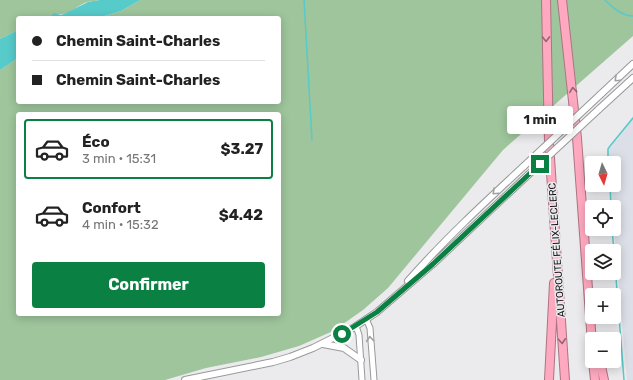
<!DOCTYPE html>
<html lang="fr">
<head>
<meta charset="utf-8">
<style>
  :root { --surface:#fff; --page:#f2f2f2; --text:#222; --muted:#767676; --line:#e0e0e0; --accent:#0b8043 }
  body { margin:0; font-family:Rubik,sans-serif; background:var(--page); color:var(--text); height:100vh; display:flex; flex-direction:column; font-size:15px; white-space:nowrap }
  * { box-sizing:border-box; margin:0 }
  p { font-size:13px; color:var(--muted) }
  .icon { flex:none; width:22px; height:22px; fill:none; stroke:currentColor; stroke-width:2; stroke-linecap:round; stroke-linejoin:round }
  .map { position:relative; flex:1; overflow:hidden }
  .panel { position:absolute; left:16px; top:112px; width:265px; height:204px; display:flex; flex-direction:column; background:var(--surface); border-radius:4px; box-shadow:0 2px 10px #0003 }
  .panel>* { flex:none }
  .hud { position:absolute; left:16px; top:16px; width:265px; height:88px; border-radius:4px; box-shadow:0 2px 10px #0003; display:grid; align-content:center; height:88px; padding:0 16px; background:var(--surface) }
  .needle { width:26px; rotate:175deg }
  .buttons { position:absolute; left:585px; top:156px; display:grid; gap:8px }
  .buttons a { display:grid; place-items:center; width:36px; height:36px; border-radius:4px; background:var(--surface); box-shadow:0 2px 10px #0003; font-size:20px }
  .end { position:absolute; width:18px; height:18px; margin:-9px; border:5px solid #0b8043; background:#fff; box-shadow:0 0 0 2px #fff }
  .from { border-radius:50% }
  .bubble { position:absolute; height:28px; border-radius:4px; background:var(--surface); box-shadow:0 2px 10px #0003; font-size:13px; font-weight:700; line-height:28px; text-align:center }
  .hud b { display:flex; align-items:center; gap:14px; height:38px; font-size:15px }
  .hud b+b { border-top:1px solid var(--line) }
  .hud i { width:10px; height:10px; background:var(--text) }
  ul { padding:7px 0 0; list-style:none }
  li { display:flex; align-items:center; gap:12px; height:60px; margin:0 8px 6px; padding:0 8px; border:2px solid transparent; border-radius:4px }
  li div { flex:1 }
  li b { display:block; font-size:15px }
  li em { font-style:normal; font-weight:700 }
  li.on { border-color:var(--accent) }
  li>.icon { width:36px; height:36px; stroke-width:1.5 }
  .button { display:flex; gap:8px; margin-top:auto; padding:8px 16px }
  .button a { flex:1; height:46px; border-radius:4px; background:var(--accent); color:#fff; font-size:16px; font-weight:700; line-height:46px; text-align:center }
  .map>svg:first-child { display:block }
</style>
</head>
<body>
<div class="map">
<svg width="633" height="380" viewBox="0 0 633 380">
  <rect width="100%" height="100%" fill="#ebebed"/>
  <path fill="#dcdfe7" d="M633,116V380H627L614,228V207H612L610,185H614V163H608L607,150Z"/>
  <path fill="#9ec59c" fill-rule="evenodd" d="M0,0H100C96,1 91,1 87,2C78,5 68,16 58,14L49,18H18V30L0,39Z
    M140,0H633V36L503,150L388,288L363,310L333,331L299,346L261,357L206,368L165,380H0V70L18,58V102H279V18H98L121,11ZM18,114H279V314H18Z"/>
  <path fill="#57caca" d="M100,0H140L121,11L98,18H49L54,13L61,15L66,13L88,2Z
    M18,30V58L0,70V39Z"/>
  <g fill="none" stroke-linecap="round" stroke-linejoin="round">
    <path stroke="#57caca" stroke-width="1.5" d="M304,0L312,140
      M605,0C613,8 622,16 633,16
      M608,163V149L610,146L633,118
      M610,185L611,207
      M612,229L614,251
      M614,252L624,380"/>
    <g stroke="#98999a" stroke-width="7">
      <path id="tertiary" d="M366,319L370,328L374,380
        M356,326L359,335L362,380"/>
    </g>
    <g stroke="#98999a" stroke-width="8">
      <path id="secondary" d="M601,94L633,64
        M598,110L633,78
        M408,281C444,240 484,203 524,166
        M323,344L344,348L361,360
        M185,380L273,362L290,357L313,348L353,328L377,312L433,264L528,175"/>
    </g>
    <g stroke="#ac7483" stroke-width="10">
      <path id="motorway" d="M546,0L549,143L565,380
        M562,0L577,138L592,343
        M593,361L595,380
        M600,361L604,380
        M549,380L554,283"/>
    </g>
    <use href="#tertiary" stroke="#fff" stroke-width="5"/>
    <use href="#secondary" stroke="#fff" stroke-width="6"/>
    <use href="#motorway" stroke="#ffa9c0" stroke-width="8"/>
    <g stroke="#98999a" stroke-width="8" stroke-linecap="butt">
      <path id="secondary-bridge" d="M524,166L601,94
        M528,175L598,110"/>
    </g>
    <use href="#secondary-bridge" stroke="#fff" stroke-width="6"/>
  </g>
  <defs><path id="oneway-chevron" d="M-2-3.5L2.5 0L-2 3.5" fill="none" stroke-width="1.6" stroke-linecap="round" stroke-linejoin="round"/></defs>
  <g stroke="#946572">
    <use href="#oneway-chevron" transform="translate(546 39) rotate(89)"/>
    <use href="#oneway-chevron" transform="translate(573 90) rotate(-96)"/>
    <use href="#oneway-chevron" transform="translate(562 341) rotate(86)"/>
  </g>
  <g stroke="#a0a0a1">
    <use href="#oneway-chevron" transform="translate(617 79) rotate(137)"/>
    <use href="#oneway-chevron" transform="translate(495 192) rotate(137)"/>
    <use href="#oneway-chevron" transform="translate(370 339) rotate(-95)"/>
  </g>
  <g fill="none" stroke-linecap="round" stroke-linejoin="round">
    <path stroke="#0b8043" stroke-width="5" d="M342,334L377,312L433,264L540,164"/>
  </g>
  <g text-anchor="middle" stroke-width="3" stroke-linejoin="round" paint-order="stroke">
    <g font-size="10" fill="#121213" stroke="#ebebed">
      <text transform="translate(556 250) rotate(-94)" y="4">AUTOROUTE FÉLIX-LECLERC</text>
    </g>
  </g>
</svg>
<div class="buttons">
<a><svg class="needle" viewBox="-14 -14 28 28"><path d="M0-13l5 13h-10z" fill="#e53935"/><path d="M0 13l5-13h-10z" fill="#767676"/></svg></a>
<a><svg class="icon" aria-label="locate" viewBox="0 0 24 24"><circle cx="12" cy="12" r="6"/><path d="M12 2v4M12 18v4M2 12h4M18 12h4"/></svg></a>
<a><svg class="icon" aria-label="layers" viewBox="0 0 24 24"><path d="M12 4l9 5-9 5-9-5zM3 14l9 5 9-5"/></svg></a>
<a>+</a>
<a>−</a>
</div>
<i class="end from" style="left:342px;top:334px"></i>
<i class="end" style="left:540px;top:164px"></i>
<div class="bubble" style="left:507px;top:106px;width:66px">1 min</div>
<div class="hud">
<b><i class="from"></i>Chemin Saint-Charles</b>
<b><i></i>Chemin Saint-Charles</b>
</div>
<section class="panel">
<ul>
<li class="on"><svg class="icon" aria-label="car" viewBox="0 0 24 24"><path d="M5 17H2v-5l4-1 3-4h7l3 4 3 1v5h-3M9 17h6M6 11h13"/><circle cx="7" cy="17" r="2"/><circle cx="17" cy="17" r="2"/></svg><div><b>Éco</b><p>3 min · 15:31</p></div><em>$3.27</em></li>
<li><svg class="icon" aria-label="car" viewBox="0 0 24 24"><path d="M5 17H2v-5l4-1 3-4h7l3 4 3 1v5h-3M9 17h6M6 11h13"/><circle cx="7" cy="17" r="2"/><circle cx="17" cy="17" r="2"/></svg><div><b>Confort</b><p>4 min · 15:32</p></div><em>$4.42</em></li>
</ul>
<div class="button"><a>Confirmer</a></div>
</section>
</div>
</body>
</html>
